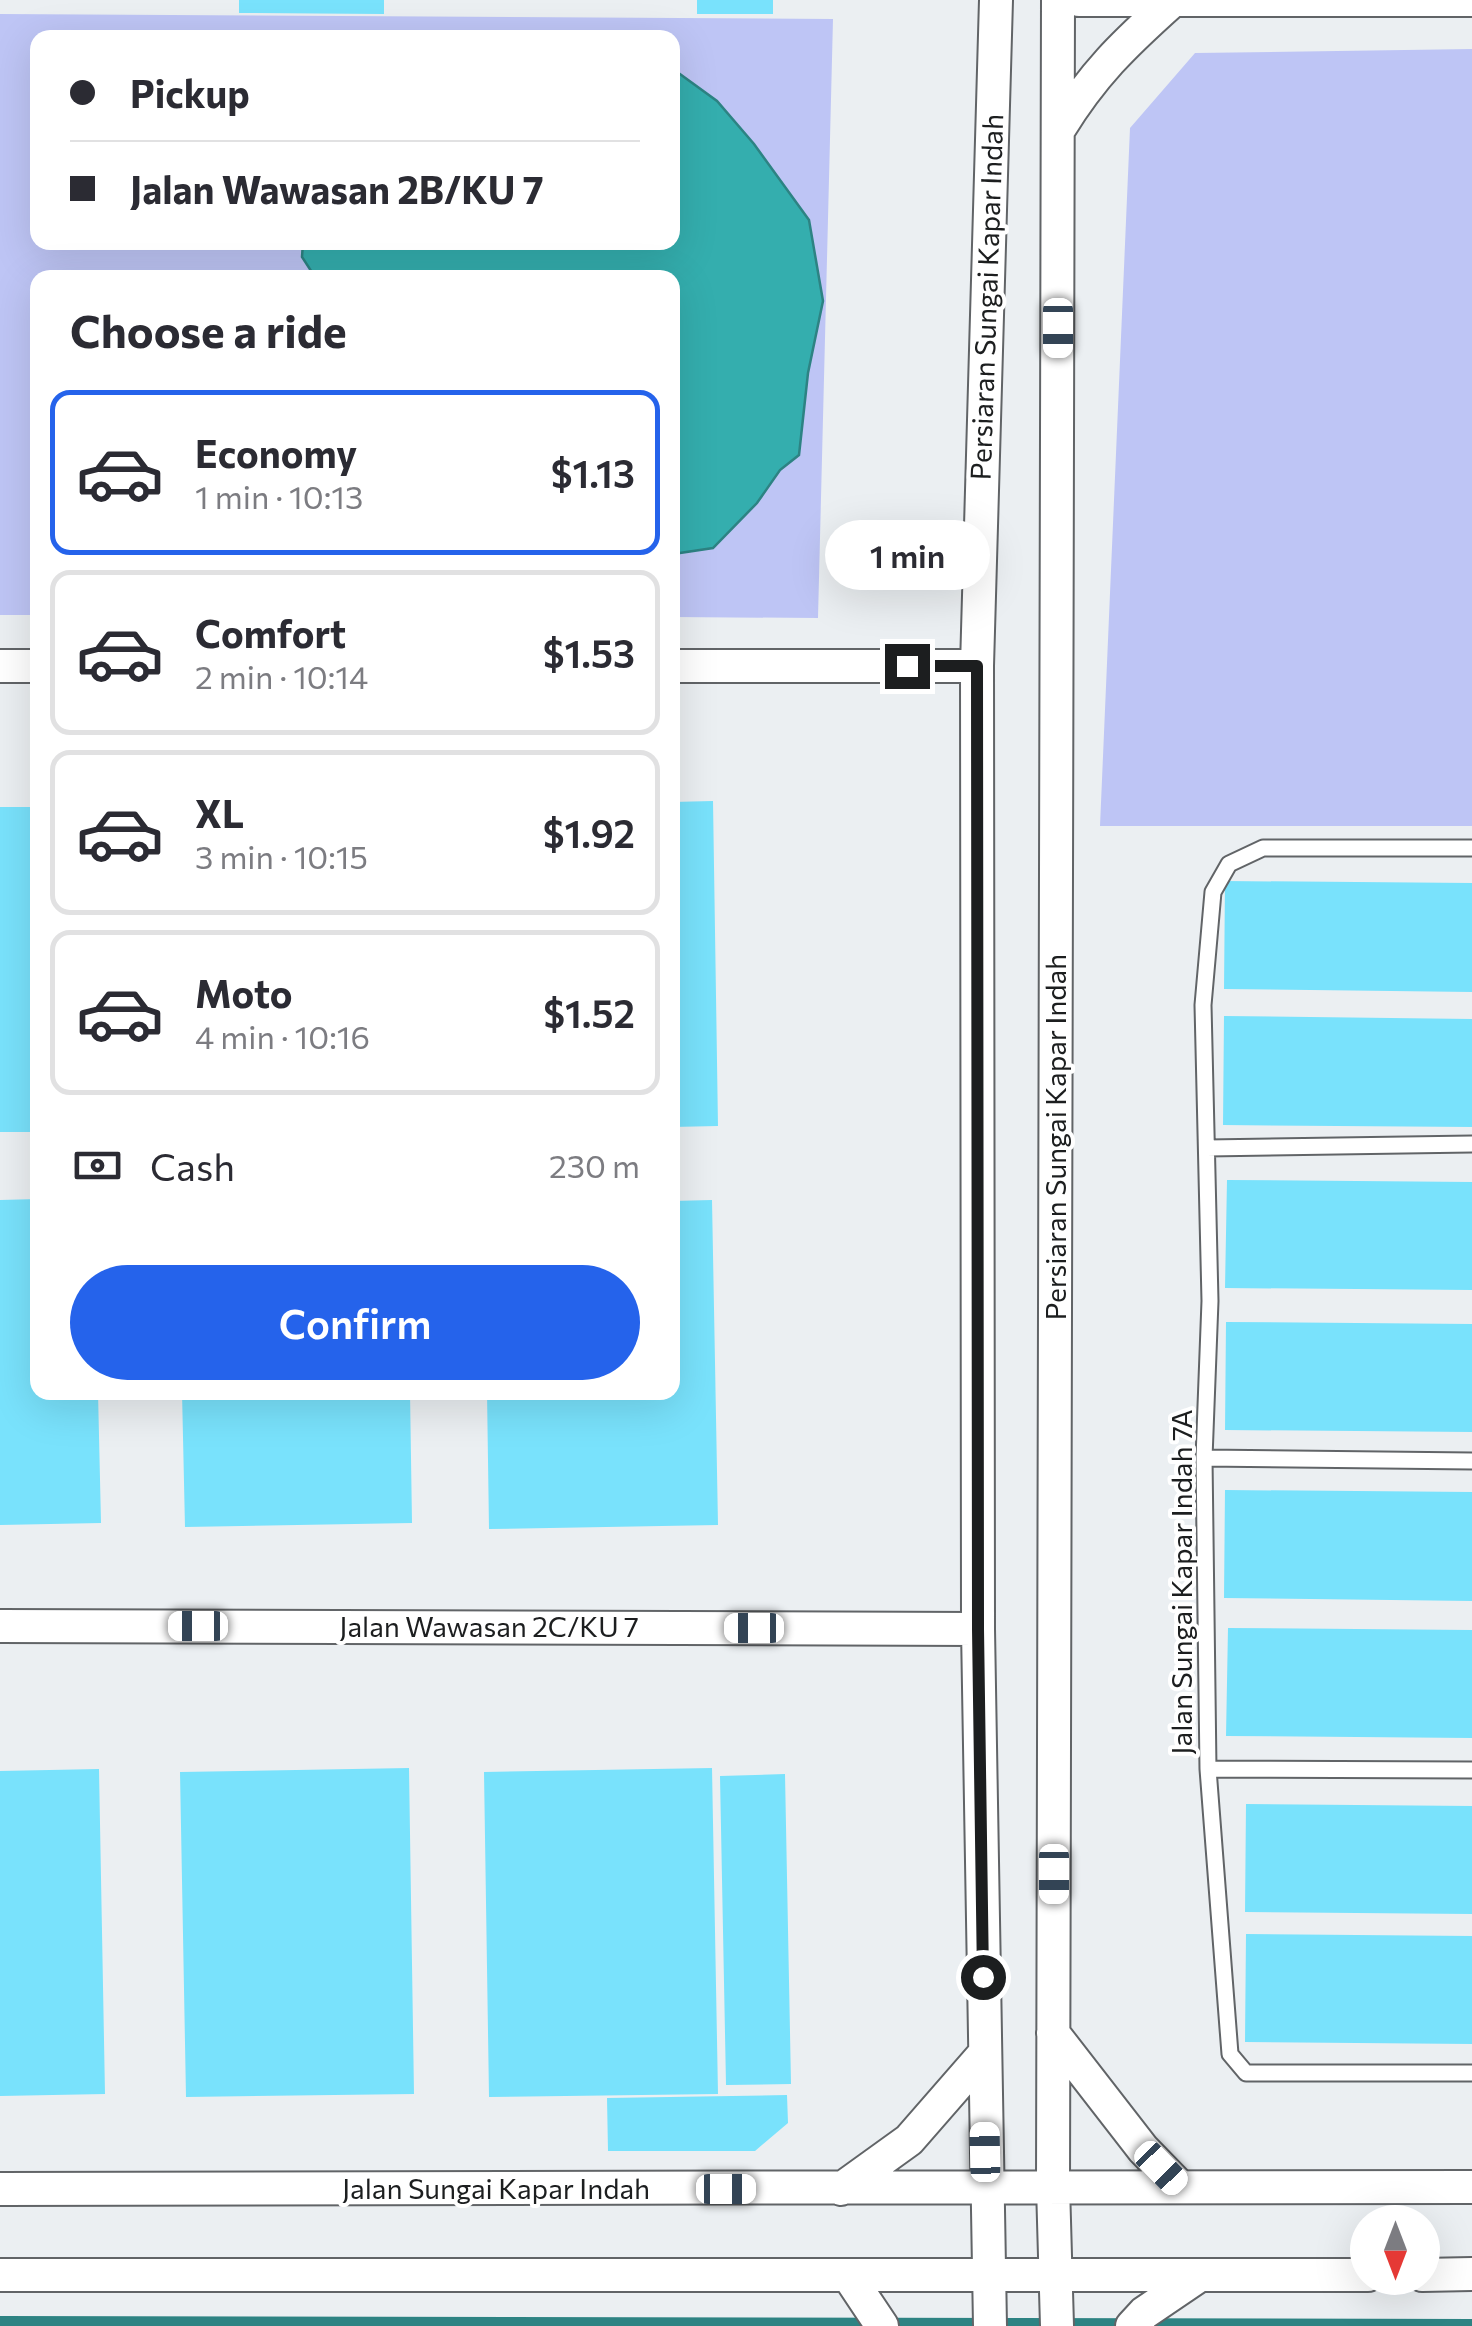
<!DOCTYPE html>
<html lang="en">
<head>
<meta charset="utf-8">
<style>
  :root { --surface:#fff; --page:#f7f7f7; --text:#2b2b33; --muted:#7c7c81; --line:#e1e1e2; --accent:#2563eb }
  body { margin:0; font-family:Commissioner,sans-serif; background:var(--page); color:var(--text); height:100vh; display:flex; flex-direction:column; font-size:38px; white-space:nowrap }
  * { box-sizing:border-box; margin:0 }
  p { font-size:32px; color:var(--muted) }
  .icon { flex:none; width:55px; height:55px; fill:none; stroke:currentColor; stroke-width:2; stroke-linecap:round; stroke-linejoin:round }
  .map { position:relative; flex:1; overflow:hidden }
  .panel { position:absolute; left:30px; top:270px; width:650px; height:1130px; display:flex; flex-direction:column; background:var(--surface); border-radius:20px; box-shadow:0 10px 40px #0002 }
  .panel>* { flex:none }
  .hud { position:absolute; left:30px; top:30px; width:650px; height:220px; border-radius:20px; box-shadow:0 10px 40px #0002; display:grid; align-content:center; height:220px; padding:0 40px; background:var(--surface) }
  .needle { width:65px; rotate:180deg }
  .fabs { position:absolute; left:1350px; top:2205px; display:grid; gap:20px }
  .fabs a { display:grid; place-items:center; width:90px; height:90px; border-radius:50%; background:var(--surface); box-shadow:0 10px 40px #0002; font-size:50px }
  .end { position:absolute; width:45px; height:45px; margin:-22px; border:12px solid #1c1e1f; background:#fff; box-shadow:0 0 0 5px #fff }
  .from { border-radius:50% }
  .bubble { position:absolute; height:70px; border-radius:35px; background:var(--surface); box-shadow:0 10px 40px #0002; font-size:32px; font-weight:600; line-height:70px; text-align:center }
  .car { position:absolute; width:30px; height:60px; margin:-30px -15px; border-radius:12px; box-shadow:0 0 8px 2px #0007; background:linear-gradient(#fff 24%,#345 0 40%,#fff 0 76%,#345 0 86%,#fff 0) }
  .hud b { display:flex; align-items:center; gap:35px; height:95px; font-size:38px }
  .hud b+b { border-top:2px solid var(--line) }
  .hud i { width:25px; height:25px; background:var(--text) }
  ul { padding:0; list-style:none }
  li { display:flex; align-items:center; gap:30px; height:165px; margin:0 20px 15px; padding:0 20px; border:5px solid var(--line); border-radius:20px }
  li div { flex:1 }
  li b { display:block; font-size:38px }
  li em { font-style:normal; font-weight:600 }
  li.on { border-color:var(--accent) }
  li>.icon { width:90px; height:90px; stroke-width:1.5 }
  h2 { padding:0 40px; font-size:45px; line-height:120px }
  .pay { display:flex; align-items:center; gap:25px; height:110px; padding:0 40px; font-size:38px }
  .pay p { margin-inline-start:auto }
  .button { display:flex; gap:20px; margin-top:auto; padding:20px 40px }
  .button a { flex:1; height:115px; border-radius:60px; background:var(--accent); color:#fff; font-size:40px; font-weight:600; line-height:115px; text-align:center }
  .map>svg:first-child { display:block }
</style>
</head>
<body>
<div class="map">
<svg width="1472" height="2326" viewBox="0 0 1472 2326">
  <rect width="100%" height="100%" fill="#ebeff2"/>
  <path fill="#bec5f5" d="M0,14L833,19L818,618L673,617V554L713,548L757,503L780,470L799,455L808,373L823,301L673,69L672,38H38V242L303,243L302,257L315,277L38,278L37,615H0Z
    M1472,49V826H1100L1130,128L1195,53Z"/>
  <path fill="#34aeae" stroke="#2d8383" stroke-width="2.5" d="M673,69L717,101L754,144L809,220L823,301L808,373L799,455L780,470L757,503L713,548L673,554L672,278L315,277L302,257L303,242H672Z"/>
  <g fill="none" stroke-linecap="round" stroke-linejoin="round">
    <path stroke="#2d8383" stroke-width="12" d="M0,2322L1472,2325"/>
  </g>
  <path fill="#79e2fc" d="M239,0H384V14L239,13Z
    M697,0H773V14H697Z
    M713,801L718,1126L672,1127V802Z
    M0,807H38V1132H0Z
    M1225,881L1472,883V992L1224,989Z
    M1224,1016L1472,1019V1127L1223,1125Z
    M1227,1180L1472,1182V1290L1225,1288Z
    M38,1199V1392H98L101,1523L0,1525V1200Z
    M712,1200L718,1525L489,1529L487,1392H672V1201Z
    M1226,1322L1472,1324V1432L1225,1430Z
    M182,1392H410L412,1523L185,1527Z
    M1225,1490L1472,1492V1601L1224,1598Z
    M1228,1628L1472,1630V1738L1226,1736Z
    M409,1768L414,2094L186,2097L180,1772Z
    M712,1768L718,2094L489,2097L484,1772Z
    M99,1769L105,2094L0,2096V1771Z
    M785,1774L791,2084L726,2085L720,1776Z
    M1246,1804L1472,1806V1914L1245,1912Z
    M1246,1934L1472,1936V2044L1245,2042Z
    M787,2095L788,2123L755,2151H608L607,2098Z"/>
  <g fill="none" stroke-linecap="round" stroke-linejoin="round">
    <g stroke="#616467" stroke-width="19">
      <path id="service" d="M1472,848H1263L1229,864L1213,892L1203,1005L1210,1301L1204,1458L1208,1769L1230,2054L1246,2073H1472
        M1207,1148L1472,1144
        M1204,1458L1472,1461
        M1208,1769L1472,1770"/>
    </g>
    <g stroke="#616467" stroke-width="36">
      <path id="minor" d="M1079,0H1472
        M1059,129C1093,74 1123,45 1171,2
        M0,666H38
        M672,666H977
        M0,1626L978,1629
        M1053,2033L1143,2149L1179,2186
        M0,2189C491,2189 981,2186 1472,2187
        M841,2189L909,2140L984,2054
        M0,2275H1368
        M848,2275L882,2326
        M1422,2275L1472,2274
        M990,2326L978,1629L977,666L996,0
        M1057,2326L1053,2186L1058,0
        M1132,2326L1144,2313L1200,2275"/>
    </g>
    <use href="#service" stroke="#fff" stroke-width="15"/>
    <use href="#minor" stroke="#fff" stroke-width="32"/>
  </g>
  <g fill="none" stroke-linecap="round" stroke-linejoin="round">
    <path stroke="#1c1e1f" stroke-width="12" d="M907,666H977L978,1629L983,1977"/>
  </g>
  <g text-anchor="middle" stroke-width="8" stroke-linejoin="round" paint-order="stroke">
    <g font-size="28" fill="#1c1e1f" stroke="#fff">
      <text transform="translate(987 297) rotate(-88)" y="10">Persiaran Sungai Kapar Indah</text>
      <text transform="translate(1056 1137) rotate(-90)" y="10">Persiaran Sungai Kapar Indah</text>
      <text transform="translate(1182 1582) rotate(-90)" y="10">Jalan Sungai Kapar Indah 7A</text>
      <text x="489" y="1637">Jalan Wawasan 2C/KU 7</text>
      <text x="496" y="2199">Jalan Sungai Kapar Indah</text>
    </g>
  </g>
</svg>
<div class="fabs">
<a><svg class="needle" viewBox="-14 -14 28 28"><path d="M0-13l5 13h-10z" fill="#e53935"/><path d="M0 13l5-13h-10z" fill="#7c7c81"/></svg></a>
</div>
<i class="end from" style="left:983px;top:1977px"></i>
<i class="end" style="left:907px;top:666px"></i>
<div class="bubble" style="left:825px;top:520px;width:165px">1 min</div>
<i class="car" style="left:1058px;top:328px;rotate:180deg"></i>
<i class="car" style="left:198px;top:1626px;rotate:270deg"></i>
<i class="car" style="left:754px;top:1628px;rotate:270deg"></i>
<i class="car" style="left:1054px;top:1874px;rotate:180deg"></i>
<i class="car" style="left:985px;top:2152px;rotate:359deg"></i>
<i class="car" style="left:1161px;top:2168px;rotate:136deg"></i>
<i class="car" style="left:726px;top:2189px;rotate:90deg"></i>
<div class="hud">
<b><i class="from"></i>Pickup</b>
<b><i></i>Jalan Wawasan 2B/KU 7</b>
</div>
<section class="panel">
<h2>Choose a ride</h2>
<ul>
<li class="on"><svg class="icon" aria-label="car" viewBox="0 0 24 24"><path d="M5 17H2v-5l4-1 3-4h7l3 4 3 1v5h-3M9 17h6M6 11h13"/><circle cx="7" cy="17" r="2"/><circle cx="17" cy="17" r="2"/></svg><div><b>Economy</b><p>1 min · 10:13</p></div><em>$1.13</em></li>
<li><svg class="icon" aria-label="car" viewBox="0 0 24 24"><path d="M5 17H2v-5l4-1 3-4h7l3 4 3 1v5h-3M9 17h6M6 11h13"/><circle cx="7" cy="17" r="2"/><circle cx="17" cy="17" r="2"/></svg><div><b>Comfort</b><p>2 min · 10:14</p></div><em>$1.53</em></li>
<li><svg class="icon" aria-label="car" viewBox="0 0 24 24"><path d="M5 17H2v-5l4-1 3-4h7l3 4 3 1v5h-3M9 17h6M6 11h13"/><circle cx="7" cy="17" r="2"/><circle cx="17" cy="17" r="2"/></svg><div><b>XL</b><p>3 min · 10:15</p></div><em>$1.92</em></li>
<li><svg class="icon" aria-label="car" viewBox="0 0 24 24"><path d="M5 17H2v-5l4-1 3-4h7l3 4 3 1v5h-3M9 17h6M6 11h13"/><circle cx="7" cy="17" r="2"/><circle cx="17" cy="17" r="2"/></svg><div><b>Moto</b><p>4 min · 10:16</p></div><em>$1.52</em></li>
</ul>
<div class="pay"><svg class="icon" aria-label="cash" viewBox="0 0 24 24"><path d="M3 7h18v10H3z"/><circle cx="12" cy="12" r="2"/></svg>Cash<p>230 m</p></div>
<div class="button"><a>Confirm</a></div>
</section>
</div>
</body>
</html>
